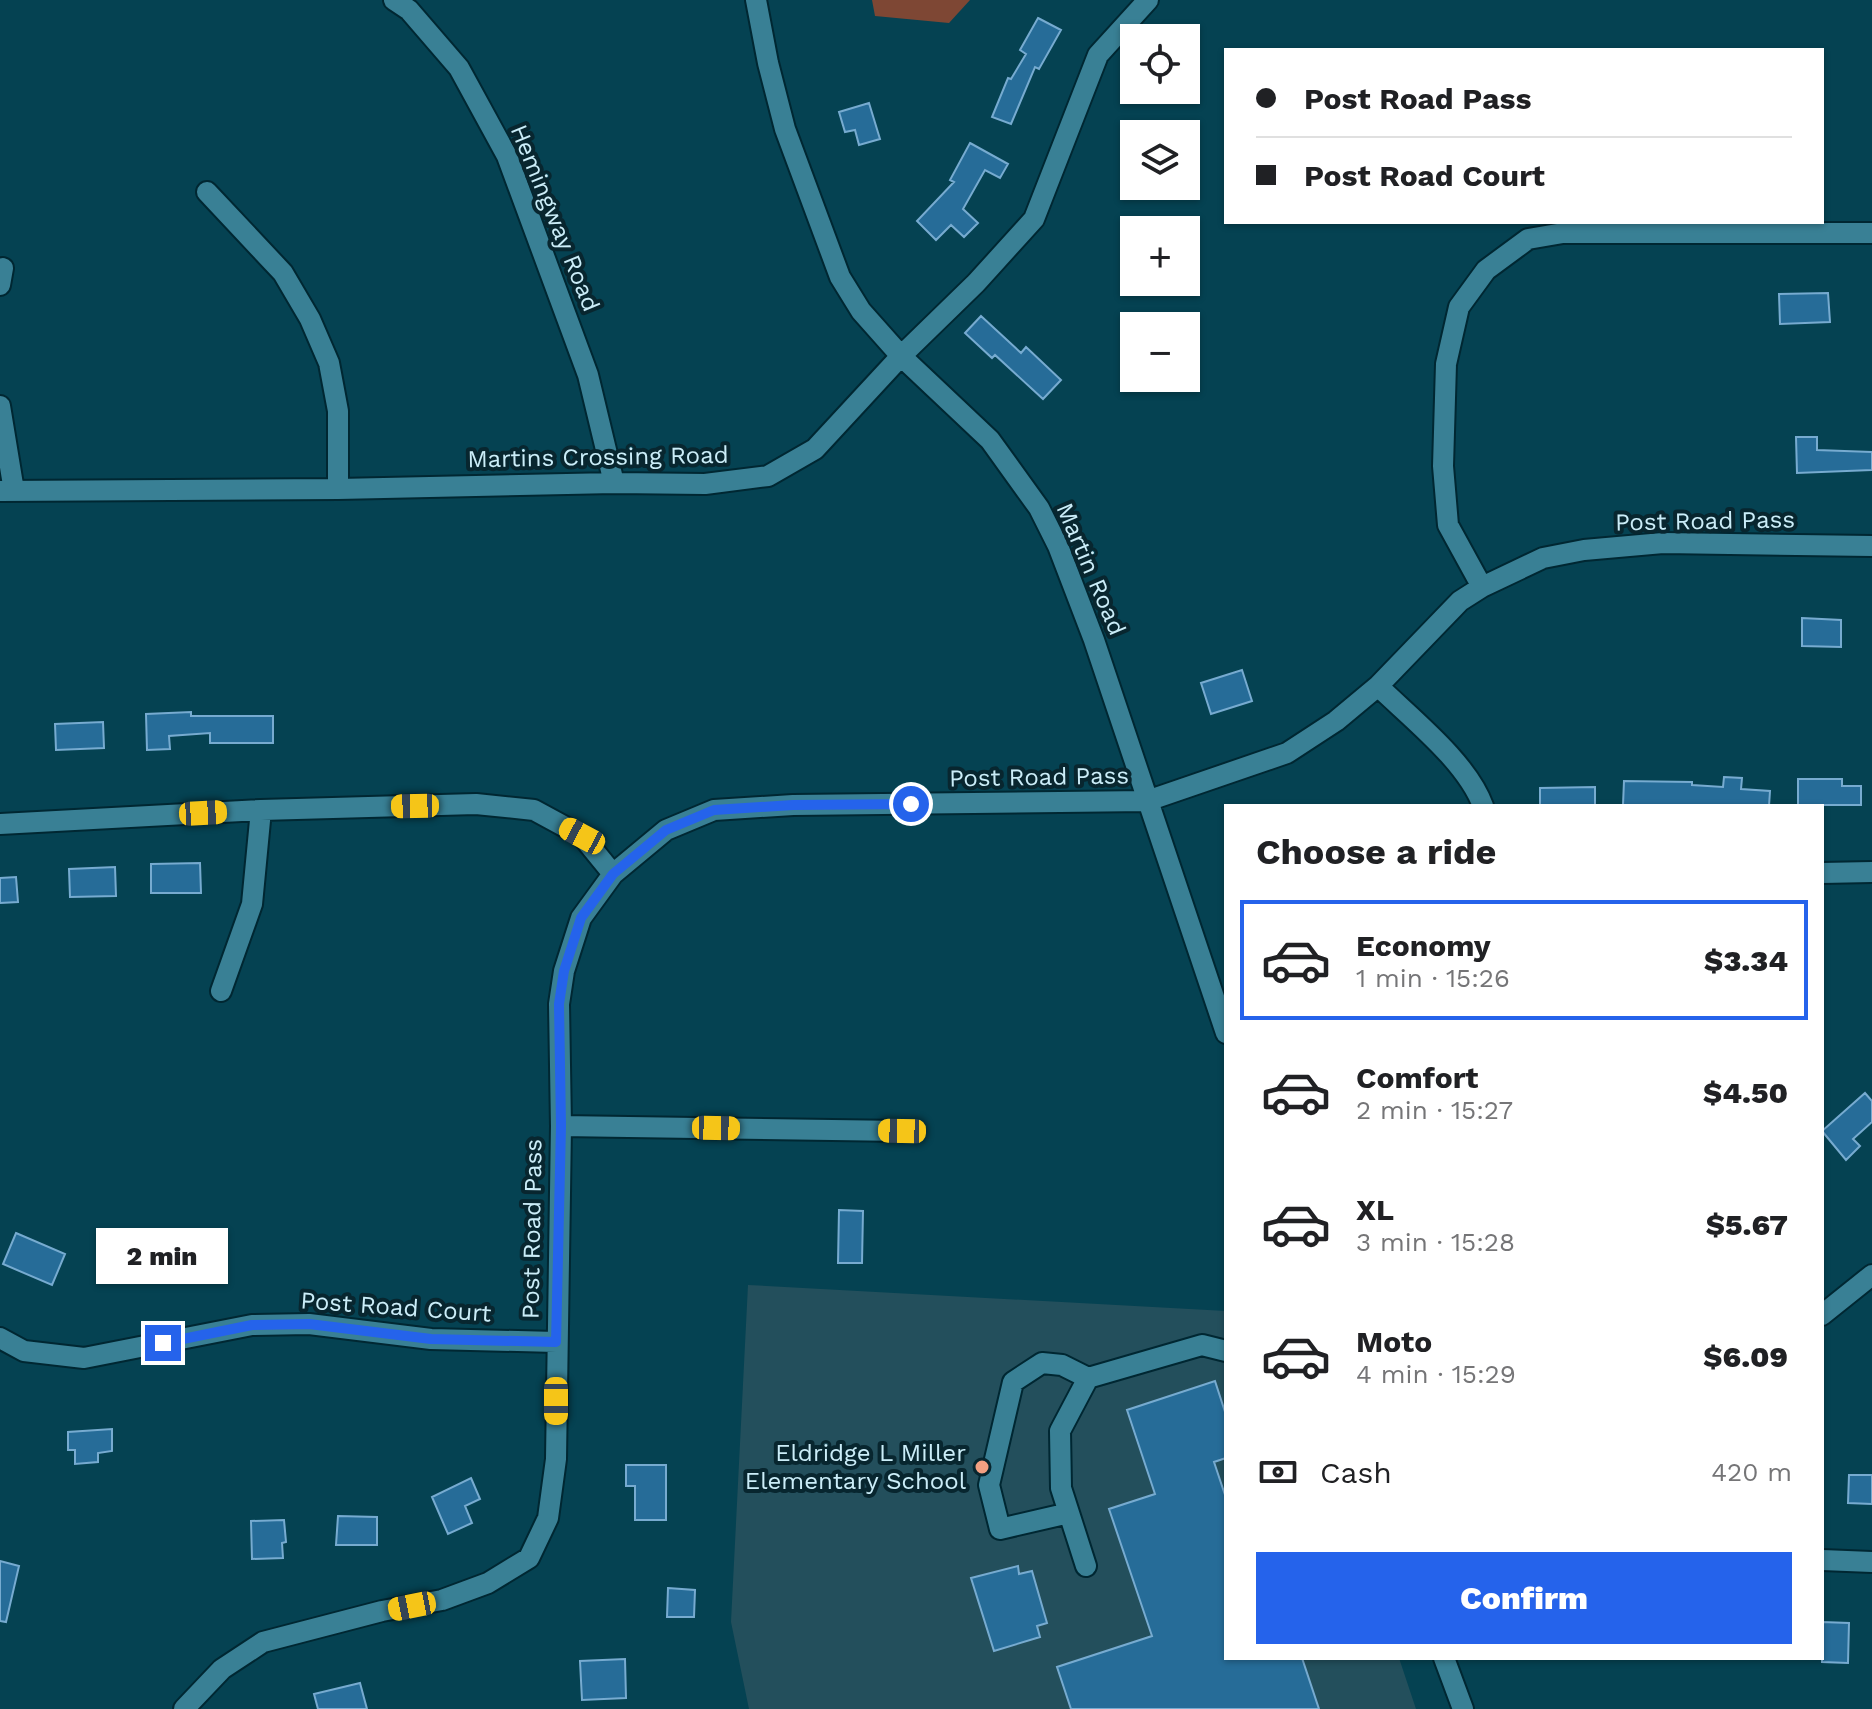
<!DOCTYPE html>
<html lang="en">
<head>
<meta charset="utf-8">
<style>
  :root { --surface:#fff; --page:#f2f2f2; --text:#202124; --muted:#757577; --line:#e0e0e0; --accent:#2563eb }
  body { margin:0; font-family:"Work Sans",sans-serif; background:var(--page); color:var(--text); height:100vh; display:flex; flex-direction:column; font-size:30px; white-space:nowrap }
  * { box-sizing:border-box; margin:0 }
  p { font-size:26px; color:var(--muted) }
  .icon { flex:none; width:44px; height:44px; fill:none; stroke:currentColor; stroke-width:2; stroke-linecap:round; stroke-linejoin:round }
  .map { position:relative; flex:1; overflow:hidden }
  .panel { position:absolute; left:1224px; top:804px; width:600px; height:856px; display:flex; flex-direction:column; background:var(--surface); border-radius:0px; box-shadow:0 2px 6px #0004 }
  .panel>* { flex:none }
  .banner { position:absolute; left:1224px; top:48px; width:600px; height:176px; border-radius:0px; box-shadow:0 2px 6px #0004; display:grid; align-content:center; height:176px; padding:0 32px; background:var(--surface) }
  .controls { position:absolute; left:1120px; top:24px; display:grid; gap:16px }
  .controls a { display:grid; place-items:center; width:80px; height:80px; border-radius:0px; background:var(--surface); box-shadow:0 2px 6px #0004; font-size:40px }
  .end { position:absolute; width:36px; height:36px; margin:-18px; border:10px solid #2563eb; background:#fff; box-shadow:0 0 0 4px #fff }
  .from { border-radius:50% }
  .bubble { position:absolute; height:56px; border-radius:0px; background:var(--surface); box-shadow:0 2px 6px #0004; font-size:26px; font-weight:800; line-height:56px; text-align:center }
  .car { position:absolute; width:24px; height:48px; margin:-24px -12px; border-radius:10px; box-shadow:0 0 6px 2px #0007; background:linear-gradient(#f5c518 24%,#345 0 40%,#f5c518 0 76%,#345 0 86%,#f5c518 0) }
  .banner b { display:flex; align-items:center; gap:28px; height:76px; font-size:30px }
  .banner b+b { border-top:2px solid var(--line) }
  .banner i { width:20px; height:20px; background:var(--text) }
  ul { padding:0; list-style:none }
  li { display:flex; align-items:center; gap:24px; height:120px; margin:0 16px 12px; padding:0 16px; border:4px solid transparent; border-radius:0px }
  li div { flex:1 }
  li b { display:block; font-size:30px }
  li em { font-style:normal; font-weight:800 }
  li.on { border-color:var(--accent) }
  li>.icon { width:72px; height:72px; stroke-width:1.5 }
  h2 { padding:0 32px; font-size:36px; line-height:96px }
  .pay { display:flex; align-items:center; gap:20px; height:88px; padding:0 32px; font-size:30px }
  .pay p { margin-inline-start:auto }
  .button { display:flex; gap:16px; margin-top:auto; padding:16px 32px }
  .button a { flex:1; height:92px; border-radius:0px; background:var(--accent); color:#fff; font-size:32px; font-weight:800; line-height:92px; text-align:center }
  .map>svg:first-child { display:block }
</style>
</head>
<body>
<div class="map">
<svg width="1872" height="1709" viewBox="0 0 1872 1709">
  <rect width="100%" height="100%" fill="#054252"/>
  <path fill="#234f5c" d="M748,1285L1226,1311V1658H1399L1416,1709H749L731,1622Z"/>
  <path fill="#7e4734" d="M872,0H970L949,23L875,16Z"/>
  <path fill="#266c98" stroke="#77abd0" stroke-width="2" d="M1038,18L1061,30L1039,69L1035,67L1011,124L992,117L1008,78L1011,79L1026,54L1020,50Z
    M869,103L880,139L859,145L855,130L845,132L839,112Z
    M970,143L1008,164L1000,178L985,170L963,209L978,223L964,237L951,225L936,240L917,221L954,182L950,180Z
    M1828,293L1830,322L1780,324L1779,294Z
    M981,316L1021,353L1026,347L1061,380L1043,399L995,355L992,358L965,333Z
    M1796,437H1817V450L1872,452V470L1797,473Z
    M1802,618L1841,620V647L1802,646Z
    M1242,670L1252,701L1211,714L1201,683Z
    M191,712V716H273V743H210V733L169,736L170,749L147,750L146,714Z
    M103,722L104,748L56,750L55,724Z
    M1724,777L1742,778L1741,789L1770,791L1769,806L1623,805L1624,781L1692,782V785L1723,787Z
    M1798,779H1842V786H1861V805H1798Z
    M1595,787V806H1540V788Z
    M200,863L201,893H151V864Z
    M115,867L116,896L70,897L69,869Z
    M16,877L18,902L0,903V878Z
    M1865,1093L1872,1101V1122L1853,1139L1860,1146L1846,1160L1822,1131Z
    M839,1210L863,1211L862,1263H838Z
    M16,1233L65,1254L52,1285L3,1264Z
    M1215,1381L1226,1415V1458L1214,1462L1226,1498V1658H1302L1319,1709H1071L1057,1667L1152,1636L1109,1509L1155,1494L1127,1410Z
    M112,1429V1451L98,1453V1462L75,1464V1450H68V1432Z
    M626,1465H666V1520H635V1486H626Z
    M1849,1475H1872V1504L1848,1503Z
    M471,1478L480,1499L465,1506L472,1523L448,1534L432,1497Z
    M338,1516L377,1517V1545H336Z
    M284,1520L286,1542L282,1543L283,1558L252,1559L251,1521Z
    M0,1561L19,1566L6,1622L0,1621Z
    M1018,1566L1019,1574L1032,1571L1047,1623L1037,1626L1040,1637L994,1651L971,1578Z
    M668,1588L695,1590L694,1617H667Z
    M1822,1622L1849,1623L1848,1663L1822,1662Z
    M625,1659L626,1698L582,1700L580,1661Z
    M360,1683L367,1709H318L314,1694Z"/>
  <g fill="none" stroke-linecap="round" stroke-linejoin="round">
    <g stroke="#002732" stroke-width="24">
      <path id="minor" d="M394,0L409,10L459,68L507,156L588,375L614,483
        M756,0L768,63L785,129L840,277L861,311L901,356L990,440L1039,508L1058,546L1094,640L1226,1033
        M207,192L283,273L310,319L329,363L338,411V489
        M0,285L3,268
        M0,406L14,491
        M0,491L338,489L614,483L705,484L768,476L815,449L901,356L976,283L1034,219L1098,55L1148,0
        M1482,587L1448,525L1443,466L1446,364L1459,307L1486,270L1528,239L1563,233H1872
        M1378,686C1412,719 1467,762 1483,806
        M0,824L261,810L476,804L534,810L582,836L613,874
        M1822,873L1872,872
        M221,991L252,904L261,810
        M561,1126L902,1131
        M1822,1315L1872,1275
        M0,1338L24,1351L84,1358L252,1325L309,1324L431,1339L556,1342
        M1069,1513L1000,1529L989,1485L1013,1382L1042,1363L1062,1365L1088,1378
        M1822,1560L1872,1562
        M1086,1566L1061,1488L1060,1431L1088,1378L1202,1345L1226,1351
        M1444,1658L1463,1709
        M184,1709L222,1669L263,1642L382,1611L442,1600L488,1583L529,1558L548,1518L556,1459L561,1126L559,1004L564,971L581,918L613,874L666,830L714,810L793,805L1147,801L1287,753L1336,721L1378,686L1460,601L1482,587L1543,558L1584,550L1663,543L1872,546"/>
    </g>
    <use href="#minor" stroke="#398095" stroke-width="20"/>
  </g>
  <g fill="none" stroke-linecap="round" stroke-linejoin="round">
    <path stroke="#2563eb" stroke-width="10" d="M163,1343L252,1325L309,1324L431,1339L556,1342L561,1126L559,1004L564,971L581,918L613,874L666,830L714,810L793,805L911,804"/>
  </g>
  <circle fill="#f3a082" stroke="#08262f" stroke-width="3" cx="982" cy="1467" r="8"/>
  <g text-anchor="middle" stroke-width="8" stroke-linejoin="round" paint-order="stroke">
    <g font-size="24" fill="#cbedf8" stroke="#08262f">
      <text transform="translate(555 218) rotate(68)" y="8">Hemingway Road</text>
      <text transform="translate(598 457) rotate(-1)" y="8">Martins Crossing Road</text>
      <text transform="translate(1705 521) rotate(-1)" y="8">Post Road Pass</text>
      <text transform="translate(1091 569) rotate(67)" y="8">Martin Road</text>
      <text transform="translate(1039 777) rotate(-1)" y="8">Post Road Pass</text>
      <text transform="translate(532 1229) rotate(-89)" y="8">Post Road Pass</text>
      <text transform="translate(396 1307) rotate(4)" y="8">Post Road Court</text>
    </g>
    <g font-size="24" fill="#cbedf8" stroke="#08262f" text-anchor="end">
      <text x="966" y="1461">Eldridge L Miller<tspan x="966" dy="28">Elementary School</tspan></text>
    </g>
  </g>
</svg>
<div class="controls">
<a><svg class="icon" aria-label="locate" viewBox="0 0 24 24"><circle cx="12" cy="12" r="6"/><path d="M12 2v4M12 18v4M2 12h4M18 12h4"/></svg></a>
<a><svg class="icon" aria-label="layers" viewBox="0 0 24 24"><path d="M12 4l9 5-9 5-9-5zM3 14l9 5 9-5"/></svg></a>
<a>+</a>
<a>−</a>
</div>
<i class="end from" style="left:911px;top:804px"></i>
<i class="end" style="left:163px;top:1343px"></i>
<div class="bubble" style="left:96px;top:1228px;width:132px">2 min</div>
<i class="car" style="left:415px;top:806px;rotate:269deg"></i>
<i class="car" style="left:203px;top:813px;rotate:87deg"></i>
<i class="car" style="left:582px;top:836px;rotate:298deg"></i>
<i class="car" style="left:716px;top:1128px;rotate:91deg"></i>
<i class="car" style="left:902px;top:1131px;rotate:271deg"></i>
<i class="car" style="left:556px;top:1401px;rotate:180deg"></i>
<i class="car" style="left:412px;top:1606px;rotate:259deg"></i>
<div class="banner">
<b><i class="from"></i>Post Road Pass</b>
<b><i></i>Post Road Court</b>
</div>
<section class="panel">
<h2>Choose a ride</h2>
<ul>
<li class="on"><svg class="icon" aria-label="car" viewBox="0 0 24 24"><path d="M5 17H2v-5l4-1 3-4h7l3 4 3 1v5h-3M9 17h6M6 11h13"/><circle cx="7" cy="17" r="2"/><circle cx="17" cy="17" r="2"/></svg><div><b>Economy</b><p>1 min · 15:26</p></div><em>$3.34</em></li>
<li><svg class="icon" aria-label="car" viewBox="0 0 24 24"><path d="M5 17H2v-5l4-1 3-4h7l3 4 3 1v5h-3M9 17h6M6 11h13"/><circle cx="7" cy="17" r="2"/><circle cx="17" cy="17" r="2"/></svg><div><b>Comfort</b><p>2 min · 15:27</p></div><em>$4.50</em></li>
<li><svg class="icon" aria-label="car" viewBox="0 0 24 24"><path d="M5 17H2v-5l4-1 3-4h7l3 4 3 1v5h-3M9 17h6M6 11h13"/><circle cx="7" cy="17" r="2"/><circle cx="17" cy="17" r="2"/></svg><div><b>XL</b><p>3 min · 15:28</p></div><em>$5.67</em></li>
<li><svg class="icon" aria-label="car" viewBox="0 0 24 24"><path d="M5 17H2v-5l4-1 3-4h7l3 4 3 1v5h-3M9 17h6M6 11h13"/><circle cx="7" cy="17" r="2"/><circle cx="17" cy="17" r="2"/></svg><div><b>Moto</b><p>4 min · 15:29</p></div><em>$6.09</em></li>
</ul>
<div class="pay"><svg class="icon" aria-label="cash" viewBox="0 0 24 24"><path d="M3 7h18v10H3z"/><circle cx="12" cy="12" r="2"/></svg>Cash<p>420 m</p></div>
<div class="button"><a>Confirm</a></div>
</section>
</div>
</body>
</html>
